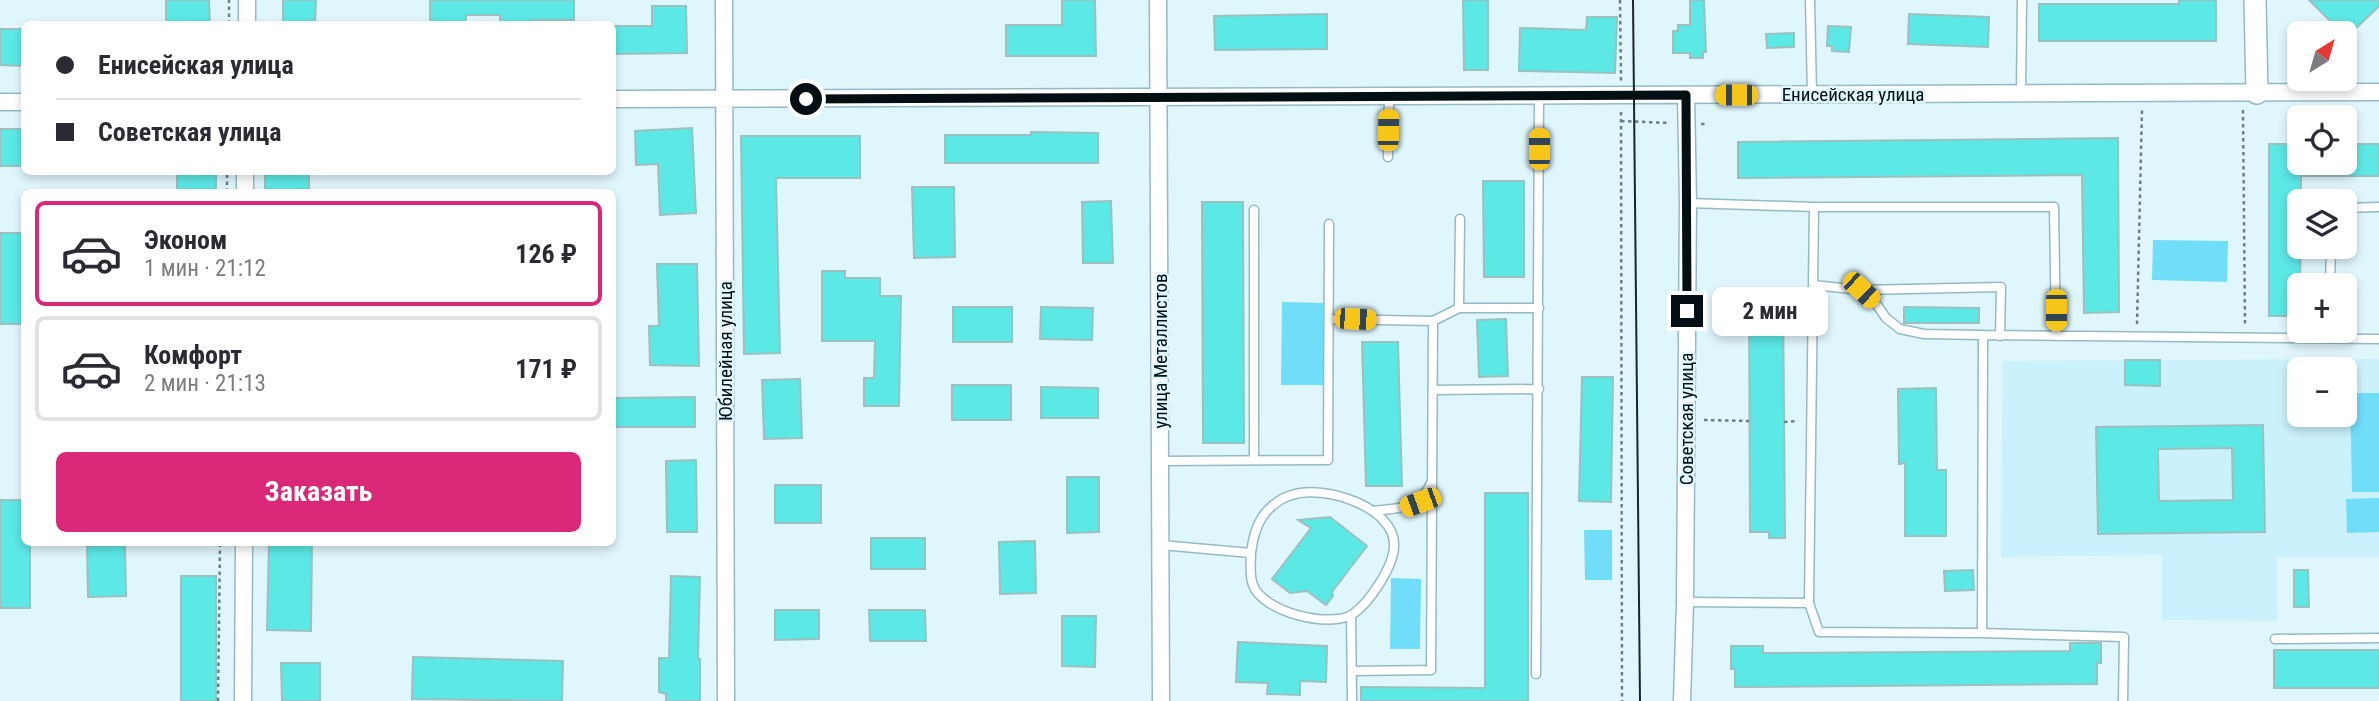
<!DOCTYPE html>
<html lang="ru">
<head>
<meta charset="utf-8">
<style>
  :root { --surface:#fff; --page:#f2f2f3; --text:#2b2b33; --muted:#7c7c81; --line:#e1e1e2; --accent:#db2777 }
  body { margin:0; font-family:"Roboto Condensed",sans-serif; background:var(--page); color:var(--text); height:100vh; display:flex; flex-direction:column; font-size:26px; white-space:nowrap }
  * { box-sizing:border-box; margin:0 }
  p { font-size:23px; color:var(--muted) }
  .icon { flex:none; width:38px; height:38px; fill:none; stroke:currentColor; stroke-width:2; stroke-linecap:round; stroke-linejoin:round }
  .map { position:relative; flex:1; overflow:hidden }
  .sheet { position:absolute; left:21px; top:189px; width:595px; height:357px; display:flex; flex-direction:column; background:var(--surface); border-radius:10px; box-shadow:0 4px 10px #0003 }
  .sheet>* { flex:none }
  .guide { position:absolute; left:21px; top:21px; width:595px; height:154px; border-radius:10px; box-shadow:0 4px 10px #0003; display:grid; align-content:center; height:154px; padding:0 35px; background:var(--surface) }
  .needle { width:46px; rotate:37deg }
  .fabs { position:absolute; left:2287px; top:21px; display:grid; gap:14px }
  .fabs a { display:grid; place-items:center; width:70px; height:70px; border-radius:10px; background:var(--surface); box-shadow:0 4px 10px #0003; font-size:35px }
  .end { position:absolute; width:32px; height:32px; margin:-16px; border:9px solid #030f12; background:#fff; box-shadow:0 0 0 4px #fff }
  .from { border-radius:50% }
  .bubble { position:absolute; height:49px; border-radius:10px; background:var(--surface); box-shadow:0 4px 10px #0003; font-size:23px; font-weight:700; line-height:49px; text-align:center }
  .car { position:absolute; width:21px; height:42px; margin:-21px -10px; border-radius:9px; box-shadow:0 0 5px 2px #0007; background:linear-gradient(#f5c518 24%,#345 0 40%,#f5c518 0 76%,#345 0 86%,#f5c518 0) }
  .guide b { display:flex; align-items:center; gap:24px; height:66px; font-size:26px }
  .guide b+b { border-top:2px solid var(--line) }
  .guide i { width:18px; height:18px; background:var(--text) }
  ul { padding:12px 0 0; list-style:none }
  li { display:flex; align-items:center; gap:21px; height:105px; margin:0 14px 10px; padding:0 21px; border:4px solid var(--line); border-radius:10px }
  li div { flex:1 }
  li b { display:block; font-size:26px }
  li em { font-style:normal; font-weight:700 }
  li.on { border-color:var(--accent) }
  li>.icon { width:63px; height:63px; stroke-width:1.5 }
  .button { display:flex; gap:14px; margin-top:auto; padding:14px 35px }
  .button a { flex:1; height:80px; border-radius:10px; background:var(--accent); color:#fff; font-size:28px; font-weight:700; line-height:80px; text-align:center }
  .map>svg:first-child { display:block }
</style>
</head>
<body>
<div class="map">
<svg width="2379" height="701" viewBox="0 0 2379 701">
  <rect width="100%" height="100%" fill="#e0f6fd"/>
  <path fill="#cbf1fc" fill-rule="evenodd" d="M2379,359V557H2277V621L2162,620V555L2001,557L2003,361ZM2300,369H2345V415H2300Z"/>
  <path fill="#71def9" d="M2153,240L2228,241L2227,282L2152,280Z
    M1282,302L1326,303V385H1281Z
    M2350,393H2379V492H2352Z
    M2379,498V532L2347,533L2346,499Z
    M1584,530H1612V580H1585Z
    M1391,578L1421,579L1420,649H1390Z"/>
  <path fill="#5ce8e5" stroke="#9ac1c0" stroke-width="2" fill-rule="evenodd" d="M166,0H209L210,24H166Z
    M283,0H316L315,24H283Z
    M430,0H574V20H531V24H500V15H466V24H430Z
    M1062,0H1095L1096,56H1006V25H1062Z
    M1463,0H1488V70H1464Z
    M1690,0H1704L1706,52H1703V58H1690V53H1673V31H1678V25H1690Z
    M2179,0H2216V41H2039V4H2179Z
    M2309,0H2379V6L2347,37L2345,33H2342Z
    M652,6H686L687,53L612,54V26H652Z
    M1327,14V49L1215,50L1214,16Z
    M1909,14L1989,17L1988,47L1908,44Z
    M1587,17H1617L1615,73L1519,71L1520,28L1586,30Z
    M1828,26L1851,27L1849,52L1832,51V46H1827Z
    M0,29H24V66L0,65Z
    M1794,33V47L1767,48L1766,34Z
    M692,128L696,213L660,215L658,164L636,165L635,131Z
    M0,129H24V166H0Z
    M1031,132L1098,133V163H945V135H1031Z
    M741,136H860V178H776L780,353L744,354Z
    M2118,138L2119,312L2084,313L2082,175L1738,178V142Z
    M2269,144H2300V163H2345V144H2379V176H2301L2300,316H2269Z
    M177,172H216V192H177Z
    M265,172H309V192H265Z
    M1483,181H1524V277H1484Z
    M912,187H954L955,257L914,258Z
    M1111,201L1113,263H1083L1082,202Z
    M1202,202H1243L1244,443H1203Z
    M0,233H24V324H0Z
    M657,264H697L699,366L650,365L649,326H659Z
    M822,271H845V278H880V296H901L899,406H864V378H874L875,341H822Z
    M1765,288H1783L1785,538H1769V532H1750L1749,291H1765Z
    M953,307H1012V342H953Z
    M1041,307L1093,308L1092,340L1040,339Z
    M1904,307L1979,308V323H1904Z
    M1506,319L1508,376L1479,377L1477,320Z
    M1362,342H1398L1402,486H1366Z
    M2125,360H2160V386L2125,385Z
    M1582,377H1613L1611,502L1579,501Z
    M800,379L802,438L764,439L762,380Z
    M952,385H1011V420H952Z
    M1041,387L1098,388V418H1041Z
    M1936,388L1937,470H1946V536H1905V463L1899,464L1898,389Z
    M695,397V427H612V398Z
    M2263,425L2265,532L2098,534L2096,427ZM2232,448L2233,500L2159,501L2158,449Z
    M696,460L697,532H667L666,461Z
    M1067,477H1099V532L1067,533Z
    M775,485H821V523H775Z
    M1485,493H1528V701H1361V687L1485,688Z
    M0,500H24V542H30V608H0Z
    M1330,517L1367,546L1332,592L1333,596L1326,605L1307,591L1290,593L1272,579L1311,528L1298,520Z
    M871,538H925V569H871Z
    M1035,541L1036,593L1000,594L999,542Z
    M269,542H312L311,631L267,630Z
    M125,545L126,596L88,597L87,546Z
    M1973,570L1974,590L1945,591L1944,571Z
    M2294,570H2308L2309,607H2294Z
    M181,576H216V701H181Z
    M671,576L700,577L698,659H700V701H666V694L659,692V658H669Z
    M775,610H819V639L775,640Z
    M869,610H925L926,641H870Z
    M1062,616H1096L1095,667L1062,666Z
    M1238,642L1327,646L1326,682L1300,681V695L1267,694L1268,683L1236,682Z
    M2070,643H2101V663H2097V684L1735,687V669H1731V646H1763V653L2070,651Z
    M2274,650H2379V688H2274Z
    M413,657L563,661L562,701L412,699Z
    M281,663H320V701H282Z"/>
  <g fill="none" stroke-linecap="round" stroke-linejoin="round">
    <g stroke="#95bac4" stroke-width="11">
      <path id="lane" d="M1810,0L1812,94
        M2021,94L2022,0
        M1388,157L1389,96
        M1688,203L1814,207H2054L2056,336
        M2345,208L2379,207
        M1813,285L1861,290L2001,287L2000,336
        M2330,285L2331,247
        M1861,290L1877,305L1886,318L1900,329L1924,334L1983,335
        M1459,308H1539
        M1329,319L1433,321L1431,670L1352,671
        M1433,321L1459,308L1460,219
        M1433,390L1539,389
        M1254,460V210
        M1160,461L1328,460L1329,224
        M1373,511C1399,508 1419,510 1431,483
        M1161,545L1251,553C1253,537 1257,520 1269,509C1275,503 1284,497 1292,495C1323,484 1397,507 1394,547C1393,567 1370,602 1353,614C1330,629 1263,612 1253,585C1249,575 1251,563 1251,553
        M1685,602L1809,603L1819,632L1982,633L1983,335L2379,339
        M1809,603L1814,207
        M1351,615L1352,701
        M1982,633L2124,637L2123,701
        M2275,639L2379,638
        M1536,674L1539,96"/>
    </g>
    <g stroke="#95bac4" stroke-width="19">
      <path id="street" d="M724,0L726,701
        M1158,0L1161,701
        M247,24V0
        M612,99L2379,92
        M0,102H24
        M245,192V172
        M243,701L244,542
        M1682,701L1685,602L1688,203L1686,95"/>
    </g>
    <g stroke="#95bac4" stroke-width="24">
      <path id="secondary" d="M2255,0L2257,93"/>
    </g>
    <path stroke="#6d7e83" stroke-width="2.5" stroke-dasharray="3.5 3.5" stroke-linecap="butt" d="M1620,0L1621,81
      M229,24V0
      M2243,110L2245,324
      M1621,112L1622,701
      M1621,121L1670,123
      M1701,124H1708
      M227,192V172
      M2137,324L2142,110
      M1704,420L1749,421
      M1784,422L1798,421
      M218,701L220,542"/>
    <use href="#lane" stroke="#fff" stroke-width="8"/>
    <use href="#street" stroke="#fff" stroke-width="16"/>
    <use href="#secondary" stroke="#fff" stroke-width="21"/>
    <path stroke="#1a272a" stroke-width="2" d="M1633,0L1640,701"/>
  </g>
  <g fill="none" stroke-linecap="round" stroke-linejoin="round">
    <path stroke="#030f12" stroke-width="9" d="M806,99L1686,95L1687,311"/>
  </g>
  <g text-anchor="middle" stroke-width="5" stroke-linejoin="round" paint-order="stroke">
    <g font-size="19" fill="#030f12" stroke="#e0f6fd">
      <text x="1853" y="101">Енисейская улица</text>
      <text transform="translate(725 351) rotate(-90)" y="7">Юбилейная улица</text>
      <text transform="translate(1160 351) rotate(-90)" y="7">улица Металлистов</text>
      <text transform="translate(1686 419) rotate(-90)" y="7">Советская улица</text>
    </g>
  </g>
</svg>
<div class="fabs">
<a><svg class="needle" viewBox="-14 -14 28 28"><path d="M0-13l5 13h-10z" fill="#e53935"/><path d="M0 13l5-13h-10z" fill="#7c7c81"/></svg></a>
<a><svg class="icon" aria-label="locate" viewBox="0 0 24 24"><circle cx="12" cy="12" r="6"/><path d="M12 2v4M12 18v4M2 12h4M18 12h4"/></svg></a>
<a><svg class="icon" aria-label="layers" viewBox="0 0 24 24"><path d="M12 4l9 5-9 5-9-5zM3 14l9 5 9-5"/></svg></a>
<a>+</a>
<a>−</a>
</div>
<i class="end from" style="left:806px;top:99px"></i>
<i class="end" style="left:1687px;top:311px"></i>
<div class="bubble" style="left:1712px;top:287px;width:116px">2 мин</div>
<i class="car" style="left:1736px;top:95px;rotate:270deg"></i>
<i class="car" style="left:1388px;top:130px;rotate:1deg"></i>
<i class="car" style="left:1539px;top:149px;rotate:0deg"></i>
<i class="car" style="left:1861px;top:290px;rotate:133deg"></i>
<i class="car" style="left:2056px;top:310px;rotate:180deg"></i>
<i class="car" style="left:1355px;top:319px;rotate:92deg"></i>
<i class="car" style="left:1420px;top:502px;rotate:250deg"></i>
<div class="guide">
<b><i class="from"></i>Енисейская улица</b>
<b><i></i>Советская улица</b>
</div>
<section class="sheet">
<ul>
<li class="on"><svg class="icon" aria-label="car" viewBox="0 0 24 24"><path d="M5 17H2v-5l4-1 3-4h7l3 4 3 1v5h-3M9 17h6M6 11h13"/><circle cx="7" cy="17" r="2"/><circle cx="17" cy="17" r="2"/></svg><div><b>Эконом</b><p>1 мин · 21:12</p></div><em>126 ₽</em></li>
<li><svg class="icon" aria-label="car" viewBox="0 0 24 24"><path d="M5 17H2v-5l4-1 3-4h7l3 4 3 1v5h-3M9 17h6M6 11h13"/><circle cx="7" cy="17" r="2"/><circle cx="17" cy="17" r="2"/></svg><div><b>Комфорт</b><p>2 мин · 21:13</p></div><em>171 ₽</em></li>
</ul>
<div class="button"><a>Заказать</a></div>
</section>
</div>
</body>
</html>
